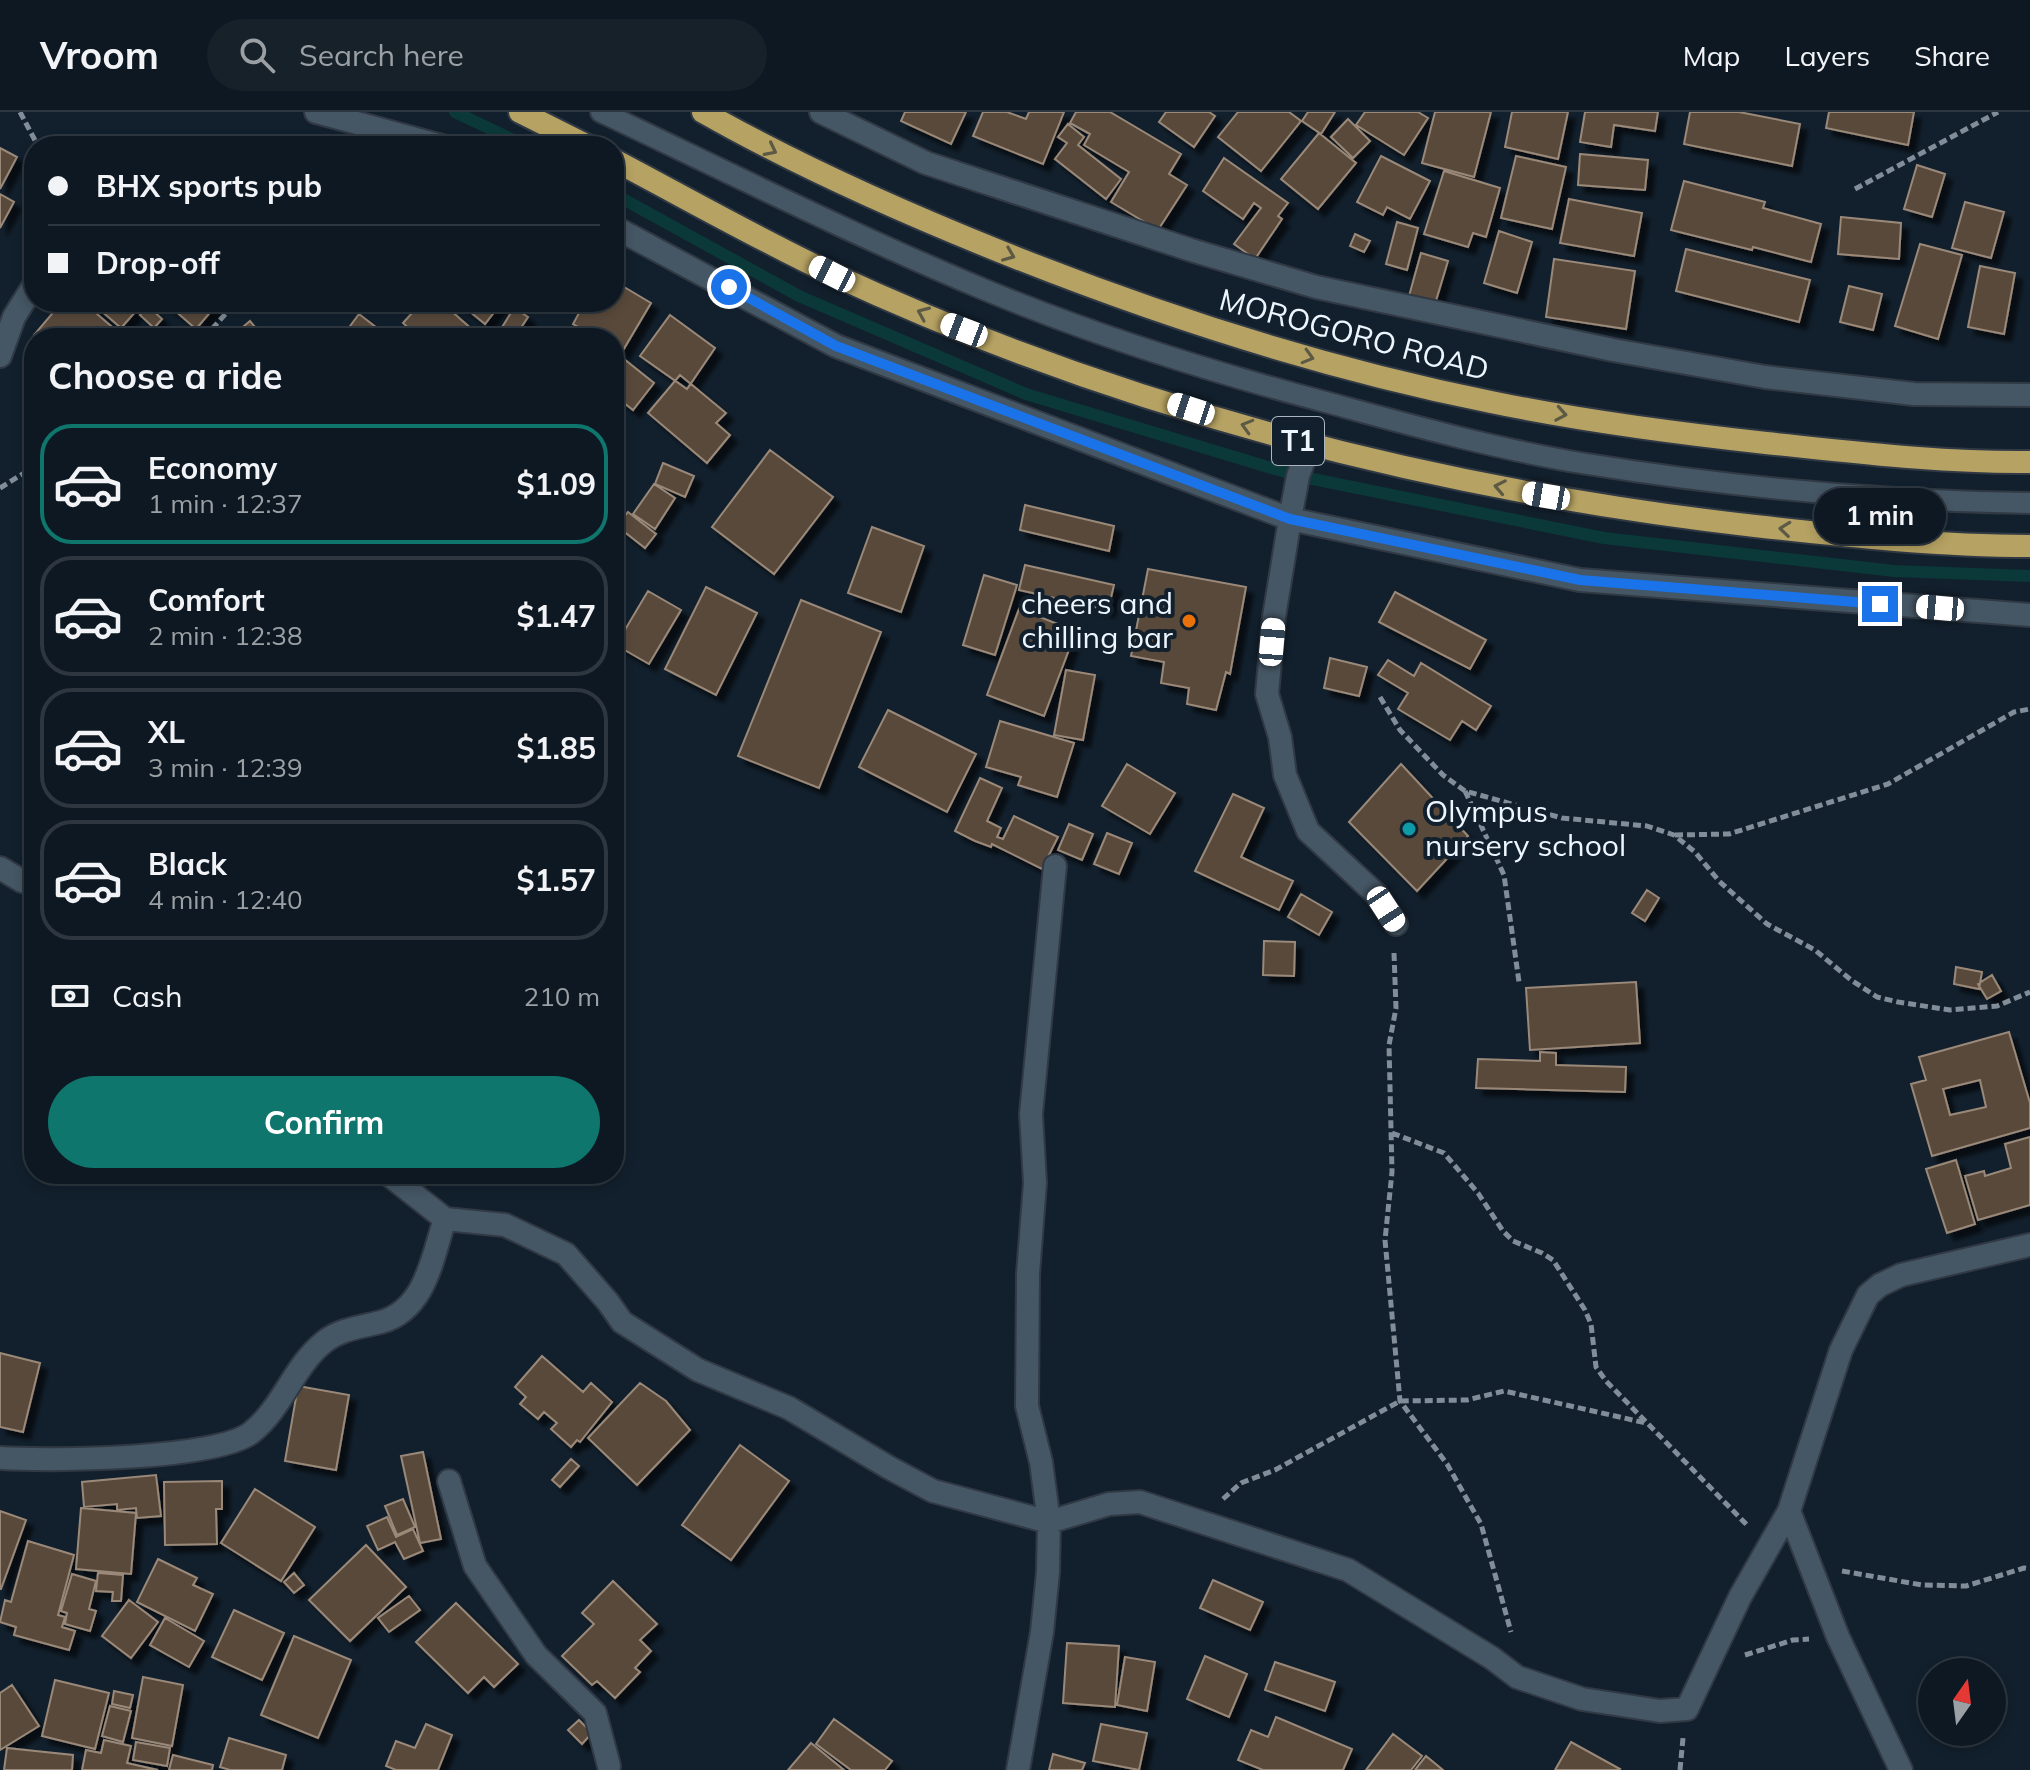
<!DOCTYPE html>
<html lang="en">
<head>
<meta charset="utf-8">
<style>
  :root { --surface:#0e1822; --page:#17212a; --text:#f1f3f6; --muted:#9ba0a5; --line:#2e3740; --accent:#0f766e }
  body { margin:0; font-family:Mulish,sans-serif; background:var(--page); color:var(--text); height:100vh; display:flex; flex-direction:column; font-size:30px; white-space:nowrap }
  * { box-sizing:border-box; margin:0 }
  p { font-size:26px; color:var(--muted) }
  .icon { flex:none; width:44px; height:44px; fill:none; stroke:currentColor; stroke-width:2; stroke-linecap:round; stroke-linejoin:round }
  .map { position:relative; flex:1; overflow:hidden }
  .details { position:absolute; left:24px; top:216px; width:600px; height:856px; display:flex; flex-direction:column; background:var(--surface); border-radius:32px; box-shadow:0 4px 12px #0003,0 0 0 2px var(--line) }
  .details>* { flex:none }
  .top-card { position:absolute; left:24px; top:24px; width:600px; height:176px; border-radius:32px; box-shadow:0 4px 12px #0003,0 0 0 2px var(--line); display:grid; align-content:center; height:176px; padding:0 24px; background:var(--surface) }
  .needle { width:52px; rotate:14deg }
  .tools { position:absolute; left:1918px; top:1546px; display:grid; gap:16px }
  .tools a { display:grid; place-items:center; width:88px; height:88px; border-radius:50%; background:var(--surface); box-shadow:0 4px 12px #0003,0 0 0 2px var(--line); font-size:40px }
  .end { position:absolute; width:36px; height:36px; margin:-18px; border:10px solid #1a73e8; background:#fff; box-shadow:0 0 0 4px #fff }
  .from { border-radius:50% }
  .bubble { position:absolute; height:56px; border-radius:28px; background:var(--surface); box-shadow:0 4px 12px #0003,0 0 0 2px var(--line); font-size:26px; font-weight:700; line-height:56px; text-align:center }
  .car { position:absolute; width:24px; height:48px; margin:-24px -12px; border-radius:10px; box-shadow:0 0 6px 2px #0007; background:linear-gradient(#fff 24%,#345 0 40%,#fff 0 76%,#345 0 86%,#fff 0) }
  .top-card b { display:flex; align-items:center; gap:28px; height:76px; font-size:30px }
  .top-card b+b { border-top:2px solid var(--line) }
  .top-card i { width:20px; height:20px; background:var(--text) }
  ul { padding:0; list-style:none }
  li { display:flex; align-items:center; gap:24px; height:120px; margin:0 16px 12px; padding:0 8px; border:4px solid var(--line); border-radius:32px }
  li div { flex:1 }
  li b { display:block; font-size:30px }
  li em { font-style:normal; font-weight:700 }
  li.active { border-color:var(--accent) }
  li>.icon { width:72px; height:72px; stroke-width:1.5 }
  h2 { padding:0 24px; font-size:36px; line-height:96px }
  .pay { display:flex; align-items:center; gap:20px; height:88px; padding:0 24px; font-size:30px }
  .pay p { margin-inline-start:auto }
  .button { display:flex; gap:16px; margin-top:auto; padding:16px 24px }
  .button a { flex:1; height:92px; border-radius:48px; background:var(--accent); color:#fff; font-size:32px; font-weight:700; line-height:92px; text-align:center }
  header { display:flex; align-items:center; gap:48px; box-sizing:border-box; height:112px; padding:0 40px; background:var(--surface); border-bottom:2px solid var(--line) }
  header strong { font-size:38px }
  nav { display:flex; gap:44px; margin-inline-start:auto; font-size:28px }
  .search { width:560px; height:72px; background:var(--page); display:flex; align-items:center; gap:20px; box-sizing:border-box; padding:0 28px; border-radius:44px; color:var(--muted); font-size:30px }
  .map>svg:first-child { display:block }
</style>
</head>
<body>
<header>
<strong>Vroom</strong>
<div class="search"><svg class="icon" aria-label="search" viewBox="0 0 24 24"><circle cx="10" cy="10" r="6"/><path d="M15 15l6 6"/></svg>Search here</div>
<nav><a>Map</a><a>Layers</a><a>Share</a></nav>
</header>
<div class="map">
<svg width="2030" height="1658" viewBox="0 0 2030 1658">
  <defs>
    <filter id="shadow"><feDropShadow dx="7" dy="7" stdDeviation="2" flood-color="#0009"/></filter>
  </defs>
  <rect width="100%" height="100%" fill="#12202d"/>
  <g fill="none" stroke-linecap="round" stroke-linejoin="round">
    <path stroke="#0b3838" stroke-width="12" d="M455,0L526,34
      M614,82L799,184L1026,282L1298,364L1604,426L1894,459L2030,464"/>
  </g>
  <path fill="#58483a" stroke="#9a8979" stroke-width="2" fill-rule="evenodd" filter="url(#shadow)" d="M905,0H966L951,32L901,9Z
    M983,0H1007L1026,7L1029,0H1064L1043,52L973,24Z
    M1076,0H1110L1181,42L1169,62L1187,73L1158,118L1111,90L1129,60L1084,33L1090,22L1070,11Z
    M1166,0H1209L1215,4L1194,35L1159,10Z
    M1238,0H1289L1301,9L1261,59L1218,25Z
    M1308,0H1335L1321,22L1302,9Z
    M1365,0H1418L1428,6L1404,43L1356,13Z
    M1435,0H1491L1474,65L1422,51Z
    M1512,0H1568L1558,47L1505,35Z
    M1585,0H1658L1655,19L1614,13L1611,35L1580,30Z
    M1690,0H1739L1800,12L1792,54L1684,32Z
    M1829,0H1914L1908,33L1826,16Z
    M1348,7L1370,29L1353,46L1331,25Z
    M1068,12L1084,25L1078,33L1121,67L1106,87L1055,47L1067,31L1058,25Z
    M1319,21L1356,51L1318,97L1281,67Z
    M0,36L17,45L0,77Z
    M1580,42L1648,48L1645,78L1578,73Z
    M1381,44L1430,69L1410,107L1387,95L1383,103L1357,90Z
    M1516,44L1566,55L1552,117L1501,106Z
    M1224,46L1288,91L1278,104L1282,107L1255,147L1234,132L1261,96L1254,91L1243,107L1203,79Z
    M1917,53L1945,62L1932,105L1904,97Z
    M1444,59L1500,76L1486,125L1473,121L1468,135L1424,122Z
    M1684,69L1765,90L1763,96L1821,112L1811,150L1753,135L1752,138L1671,118Z
    M0,82L14,90L0,116Z
    M1569,87L1642,101L1634,144L1560,131Z
    M1965,90L2004,100L1991,146L1952,136Z
    M1841,105L1901,111L1899,147L1838,142Z
    M1397,110L1418,116L1407,158L1386,152Z
    M1499,119L1532,130L1517,181L1484,171Z
    M1355,122L1370,129L1364,140L1350,134Z
    M1920,132L1962,143L1938,227L1895,214Z
    M1686,137L1810,168L1799,210L1676,179Z
    M1421,141L1448,149L1435,192L1409,184Z
    M1554,147L1635,159L1626,217L1546,205Z
    M1980,154L2015,161L2004,222L1968,215Z
    M614,169L651,191L622,240L614,235V226H598L573,212L585,190H614Z
    M1849,174L1882,182L1873,218L1840,210Z
    M62,190H83L125,226H38L34,223Z
    M91,190H144L121,216Z
    M165,190H219L196,217Z
    M422,190H441L482,226H419L403,211Z
    M458,190H502L485,212Z
    M148,194L162,207L154,216L140,203Z
    M514,196L528,205L515,225L501,217Z
    M359,202L390,226H351L345,221Z
    M670,203L715,236L687,277L640,244Z
    M250,209L264,226H230Z
    M614,239L654,271L633,298L614,283Z
    M680,263L726,301L716,311L730,323L707,351L648,301Z
    M770,338L833,385L774,462L712,415Z
    M663,351L694,364L685,385L655,372Z
    M654,372L675,386L655,417L633,402Z
    M1025,393L1114,414L1109,439L1020,418Z
    M628,400L656,422L645,436L617,414Z
    M872,415L924,434L901,500L848,481Z
    M1025,453L1114,473L1108,498L1019,478Z
    M1148,457L1246,475L1230,562L1226,560L1216,598L1187,592L1189,576L1161,571L1164,550L1131,544Z
    M984,463L1017,473L995,543L963,533Z
    M706,475L757,501L716,583L665,557Z
    M648,479L681,498L649,552L616,533Z
    M1395,480L1486,528L1470,557L1379,510Z
    M801,488L881,520L819,676L738,644Z
    M1019,497L1076,519L1044,604L987,583Z
    M1330,546L1367,555L1359,584L1324,576Z
    M1388,548L1414,564L1421,551L1491,594L1476,618L1462,609L1450,628L1398,597L1408,581L1378,563Z
    M1066,558L1095,563L1083,628L1054,623Z
    M888,598L976,642L947,700L859,655Z
    M1000,609L1074,631L1057,685L1018,673L1021,665L986,655Z
    M1127,652L1175,681L1150,722L1102,694Z
    M1401,652L1468,724L1417,779L1349,710Z
    M980,666L1002,676L987,709L1001,716L997,725L1003,727L1014,704L1058,725L1042,757L992,732L991,735L975,729L955,719Z
    M1233,682L1264,696L1241,745L1293,769L1279,798L1195,759Z
    M1069,712L1093,722L1082,748L1058,738Z
    M1107,721L1132,731L1119,762L1094,752Z
    M1647,778L1659,786L1645,809L1632,801Z
    M1301,782L1332,800L1319,823L1288,805Z
    M1264,829L1295,830L1294,864L1263,863Z
    M1956,855L1982,860L1979,877L1954,872Z
    M1992,863L2001,879L1987,887L1978,872Z
    M1636,870L1640,931L1530,938L1526,876Z
    M2009,920L2030,991V1016L1932,1044L1911,972L1926,968L1919,945ZM1980,968L1986,995L1950,1003L1943,977Z
    M1540,940L1556,941V953L1626,955L1625,980L1476,976L1478,947L1540,949Z
    M2030,1025V1093L1978,1108L1965,1064L1984,1059L1985,1064L2011,1056L2005,1032Z
    M1956,1048L1975,1112L1947,1121L1926,1057Z
    M0,1241L40,1251L23,1320L0,1315Z
    M542,1244L583,1280L591,1271L612,1290L580,1330L577,1328L571,1335L551,1317L557,1311L544,1300L538,1307L520,1292L526,1285L515,1275Z
    M640,1271L666,1289L690,1318L637,1373L588,1326Z
    M298,1274L349,1283L336,1358L285,1349Z
    M740,1333L789,1369L731,1448L682,1413Z
    M423,1340L441,1427L420,1431L401,1344Z
    M571,1347L579,1354L560,1375L552,1368Z
    M156,1363L161,1404L137,1406L136,1396L117,1398V1392L84,1395L82,1370Z
    M222,1369V1397H216L217,1432L165,1433L164,1370Z
    M255,1377L315,1415L281,1469L221,1431Z
    M403,1387L415,1415L397,1423L385,1394Z
    M81,1396L136,1401L131,1462L76,1457Z
    M0,1399L26,1408L1,1477H0Z
    M387,1405L396,1425L413,1417L423,1439L404,1447L395,1430L378,1438L367,1414Z
    M28,1429L74,1443L58,1503L65,1505L62,1515L75,1519L69,1538L14,1523L16,1515L0,1510L5,1488L11,1490Z
    M366,1433L406,1475L350,1529L309,1488Z
    M158,1447L197,1466L193,1473L213,1482L195,1519L137,1490Z
    M98,1461L123,1463L121,1489H112L113,1480L96,1479Z
    M294,1461L304,1473L294,1481L284,1470Z
    M72,1462L96,1469L89,1497L96,1499L90,1519L65,1512L67,1501L61,1499Z
    M1213,1468L1263,1490L1250,1518L1200,1496Z
    M613,1469L657,1512L640,1528L651,1539L635,1556L640,1560L615,1586L597,1569L592,1573L562,1544L594,1512L582,1501Z
    M409,1484L420,1498L389,1520L378,1506Z
    M129,1488L158,1510L131,1546L102,1524Z
    M456,1491L518,1552L494,1575L484,1565L468,1581L416,1530Z
    M234,1498L284,1521L262,1568L212,1545Z
    M165,1506L204,1529L189,1555L150,1533Z
    M294,1524L351,1548L318,1626L261,1603Z
    M1067,1531L1119,1534L1115,1595L1063,1591Z
    M1205,1544L1247,1562L1229,1605L1187,1587Z
    M1125,1545L1155,1550L1147,1599L1117,1593Z
    M1275,1550L1335,1570L1325,1599L1265,1578Z
    M143,1565L183,1573L172,1634L132,1626Z
    M55,1568L109,1581L95,1637L42,1624Z
    M12,1573L39,1614L0,1638V1581Z
    M114,1579L133,1583L130,1596L112,1592Z
    M110,1594L131,1599L123,1630L102,1624Z
    M1276,1605L1352,1637L1343,1658H1263L1238,1648L1251,1618L1268,1625Z
    M834,1607L892,1649L885,1658H851L816,1632Z
    M579,1608L592,1621L582,1632L568,1618Z
    M426,1612L452,1623L438,1658H396L386,1654L396,1629L415,1636Z
    M1101,1612L1147,1621L1139,1658L1093,1649Z
    M1393,1622L1422,1644L1411,1658H1366Z
    M229,1626L286,1643L282,1658H230L220,1655Z
    M104,1628L131,1634L127,1651L158,1658H82L86,1638L101,1641Z
    M136,1630L170,1636L167,1654L133,1648Z
    M1571,1630L1620,1657L1619,1658H1555Z
    M811,1631L844,1658H788Z
    M7,1636L73,1643L72,1658H4Z
    M1053,1642L1085,1651L1082,1658H1049Z
    M173,1643L213,1653L212,1658H169Z
    M1426,1644L1443,1658H1415Z"/>
  <g fill="none" stroke-linecap="round" stroke-linejoin="round">
    <g stroke="#303944" stroke-width="24">
      <path id="service" d="M601,0C728,60 853,123 983,177C1096,224 1214,261 1333,292C1414,314 1497,337 1581,351C1729,375 1880,389 2030,391"/>
    </g>
    <g stroke="#303944" stroke-width="26">
      <path id="minor" d="M316,0L442,34
        M821,0L926,51L1191,138L1316,175L1613,238L1765,265L1914,282L2030,283
        M614,115L836,234L1290,407L1580,468L2030,503
        M0,244L14,205L34,173
        M1310,332L1298,364L1290,407L1274,505L1267,582L1280,625L1285,663L1308,719L1376,782L1396,812
        M0,756L22,769L34,773
        M445,1107L505,1113L566,1142L608,1190L622,1210L698,1258L789,1296L888,1355L933,1379L1049,1410L1109,1392L1140,1390L1348,1458L1492,1546L1517,1565L1582,1587L1660,1599L1687,1597L1740,1485L1789,1399L1841,1238L1868,1183L1880,1173L1901,1163L2030,1133
        M0,1346C48,1349 218,1348 252,1320C283,1295 293,1255 324,1230C340,1217 361,1215 381,1210C426,1197 432,1146 445,1107L388,1062
        M449,1369L475,1454L536,1543L595,1601L609,1654
        M1789,1399L1838,1525L1901,1658
        M1018,1658L1042,1520L1048,1460L1049,1410L1041,1350L1027,1294L1028,1162L1035,1071L1031,1002L1055,754"/>
    </g>
    <g stroke="#303944" stroke-width="26">
      <path id="trunk" d="M520,0L588,34
        M703,0C798,54 897,98 999,139C1158,203 1322,256 1491,290C1582,309 1674,321 1766,331C1853,340 1942,351 2030,350
        M614,48C686,86 758,127 832,162C1122,297 1438,378 1755,414C1846,424 1938,434 2030,434"/>
    </g>
    <path stroke="#818d98" stroke-width="5" stroke-dasharray="8 4" stroke-linecap="butt" d="M20,0L38,34
      M1855,77L1998,0
      M204,226L236,190
      M0,376L34,355
      M1380,585L1400,618L1443,663L1465,679L1562,706L1647,714L1674,723L1695,740L1719,769L1767,812L1815,838L1851,868L1877,885L1898,890L1950,898L1997,894L2030,880
      M1465,679L1504,763L1519,870
      M1675,723L1729,722L1888,672L2014,600L2030,597
      M1394,841L1396,896L1389,933L1392,1060L1385,1128L1400,1289L1447,1352L1481,1412L1511,1520
      M1392,1021L1444,1041L1478,1081L1503,1119L1513,1129L1542,1141L1553,1148L1585,1198L1591,1212L1596,1255L1606,1269L1747,1413
      M1223,1387L1241,1371L1275,1358L1400,1289L1467,1288L1504,1279L1646,1311
      M1842,1459L1922,1473L1966,1474L2024,1456L2030,1457
      M1745,1543L1793,1528L1809,1527
      M1680,1658L1683,1626"/>
    <use href="#service" stroke="#455664" stroke-width="20"/>
    <use href="#minor" stroke="#455664" stroke-width="22"/>
    <use href="#trunk" stroke="#b6a262" stroke-width="22"/>
  </g>
  <defs><path id="oneway-chevron" d="M-2-3.5L2.5 0L-2 3.5" fill="none" stroke-width="1.6" stroke-linecap="round" stroke-linejoin="round" transform="scale(2)"/></defs>
  <g stroke="#5c5a45">
    <use href="#oneway-chevron" transform="translate(771 38) rotate(27)"/>
    <use href="#oneway-chevron" transform="translate(1009 143) rotate(22)"/>
    <use href="#oneway-chevron" transform="translate(923 201) rotate(-157)"/>
    <use href="#oneway-chevron" transform="translate(1308 245) rotate(16)"/>
    <use href="#oneway-chevron" transform="translate(1561 302) rotate(10)"/>
    <use href="#oneway-chevron" transform="translate(1247 314) rotate(-164)"/>
    <use href="#oneway-chevron" transform="translate(1500 375) rotate(-169)"/>
    <use href="#oneway-chevron" transform="translate(1785 417) rotate(-174)"/>
  </g>
  <g fill="none" stroke-linecap="round" stroke-linejoin="round">
    <path stroke="#1a73e8" stroke-width="10" d="M729,175L836,234L1290,407L1580,468L1880,492"/>
  </g>
  <circle fill="#e8710a" stroke="#12202d" stroke-width="3" cx="1189" cy="509" r="8"/>
  <circle fill="#0f9aa8" stroke="#12202d" stroke-width="3" cx="1409" cy="717" r="8"/>
  <g text-anchor="middle" stroke-width="8" stroke-linejoin="round" paint-order="stroke">
    <rect fill="#12202d" stroke="#abb6c0" stroke-width="2" x="1272" y="305" width="52" height="48" rx="6"/>
    <g font-size="28" font-weight="bold" fill="#edf6ff">
      <text x="1298" y="339">T1</text>
    </g>
    <g font-size="30" fill="#edf6ff" stroke="#12202d">
      <text transform="translate(1354 223) rotate(15)" y="10">MOROGORO ROAD</text>
    </g>
    <g font-size="30" fill="#edf6ff" stroke="#12202d" text-anchor="end">
      <text x="1173" y="502">cheers and<tspan x="1173" dy="34">chilling bar</tspan></text>
      <text x="1425" y="710" text-anchor="start">Olympus<tspan x="1425" dy="34">nursery school</tspan></text>
    </g>
  </g>
</svg>
<div class="tools">
<a><svg class="needle" viewBox="-14 -14 28 28"><path d="M0-13l5 13h-10z" fill="#e53935"/><path d="M0 13l5-13h-10z" fill="#9ba0a5"/></svg></a>
</div>
<i class="end from" style="left:729px;top:175px"></i>
<i class="end" style="left:1880px;top:492px"></i>
<div class="bubble" style="left:1814px;top:376px;width:132px">1 min</div>
<i class="car" style="left:832px;top:162px;rotate:297deg"></i>
<i class="car" style="left:964px;top:218px;rotate:291deg"></i>
<i class="car" style="left:1191px;top:297px;rotate:288deg"></i>
<i class="car" style="left:1546px;top:384px;rotate:280deg"></i>
<i class="car" style="left:1940px;top:496px;rotate:275deg"></i>
<i class="car" style="left:1272px;top:530px;rotate:5deg"></i>
<i class="car" style="left:1386px;top:797px;rotate:147deg"></i>
<div class="top-card">
<b><i class="from"></i>BHX sports pub</b>
<b><i></i>Drop-off</b>
</div>
<section class="details">
<h2>Choose a ride</h2>
<ul>
<li class="active"><svg class="icon" aria-label="car" viewBox="0 0 24 24"><path d="M5 17H2v-5l4-1 3-4h7l3 4 3 1v5h-3M9 17h6M6 11h13"/><circle cx="7" cy="17" r="2"/><circle cx="17" cy="17" r="2"/></svg><div><b>Economy</b><p>1 min · 12:37</p></div><em>$1.09</em></li>
<li><svg class="icon" aria-label="car" viewBox="0 0 24 24"><path d="M5 17H2v-5l4-1 3-4h7l3 4 3 1v5h-3M9 17h6M6 11h13"/><circle cx="7" cy="17" r="2"/><circle cx="17" cy="17" r="2"/></svg><div><b>Comfort</b><p>2 min · 12:38</p></div><em>$1.47</em></li>
<li><svg class="icon" aria-label="car" viewBox="0 0 24 24"><path d="M5 17H2v-5l4-1 3-4h7l3 4 3 1v5h-3M9 17h6M6 11h13"/><circle cx="7" cy="17" r="2"/><circle cx="17" cy="17" r="2"/></svg><div><b>XL</b><p>3 min · 12:39</p></div><em>$1.85</em></li>
<li><svg class="icon" aria-label="car" viewBox="0 0 24 24"><path d="M5 17H2v-5l4-1 3-4h7l3 4 3 1v5h-3M9 17h6M6 11h13"/><circle cx="7" cy="17" r="2"/><circle cx="17" cy="17" r="2"/></svg><div><b>Black</b><p>4 min · 12:40</p></div><em>$1.57</em></li>
</ul>
<div class="pay"><svg class="icon" aria-label="cash" viewBox="0 0 24 24"><path d="M3 7h18v10H3z"/><circle cx="12" cy="12" r="2"/></svg>Cash<p>210 m</p></div>
<div class="button"><a>Confirm</a></div>
</section>
</div>
</body>
</html>
